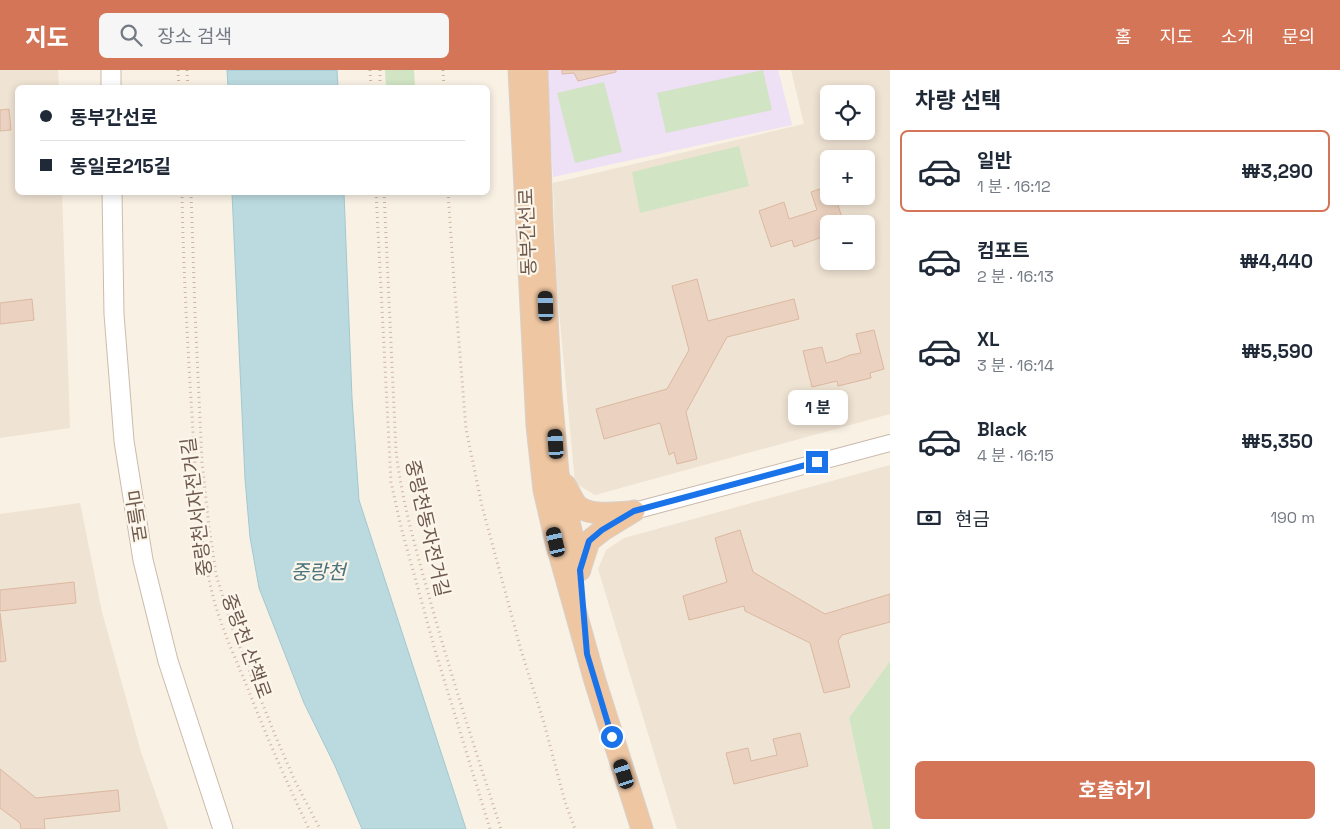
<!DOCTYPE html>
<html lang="ko">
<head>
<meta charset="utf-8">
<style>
  :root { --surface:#fff; --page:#f6f6f7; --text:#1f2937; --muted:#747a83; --line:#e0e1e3; --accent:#d47557 }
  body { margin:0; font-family:"Space Grotesk","Noto Sans KR",sans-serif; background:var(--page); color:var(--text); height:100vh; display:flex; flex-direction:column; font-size:19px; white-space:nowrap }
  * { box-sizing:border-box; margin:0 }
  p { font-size:16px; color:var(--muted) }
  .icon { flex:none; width:28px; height:28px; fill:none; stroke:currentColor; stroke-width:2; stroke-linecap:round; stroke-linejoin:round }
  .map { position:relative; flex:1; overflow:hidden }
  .sheet { display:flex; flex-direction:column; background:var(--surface); width:450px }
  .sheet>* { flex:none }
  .guide { position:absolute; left:15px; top:15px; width:475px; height:110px; border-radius:8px; box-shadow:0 2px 8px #0003; display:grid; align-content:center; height:110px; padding:0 25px; background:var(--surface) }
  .fabs { position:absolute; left:820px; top:15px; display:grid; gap:10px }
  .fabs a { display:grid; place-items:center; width:55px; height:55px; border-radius:8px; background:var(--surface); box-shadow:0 2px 8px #0003; font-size:25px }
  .end { position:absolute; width:22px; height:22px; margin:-11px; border:6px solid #1a73e8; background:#fff; box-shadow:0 0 0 2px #fff }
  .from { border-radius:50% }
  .bubble { position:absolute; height:35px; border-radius:8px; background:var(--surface); box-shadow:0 2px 8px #0003; font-size:16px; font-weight:700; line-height:35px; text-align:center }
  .car { position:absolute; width:15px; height:30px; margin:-15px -8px; border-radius:6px; box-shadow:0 0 4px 1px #0007; background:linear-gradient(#222 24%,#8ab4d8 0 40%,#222 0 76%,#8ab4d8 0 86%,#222 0) }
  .guide b { display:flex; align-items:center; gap:18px; height:48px; font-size:19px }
  .guide b+b { border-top:1px solid var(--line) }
  .guide i { width:12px; height:12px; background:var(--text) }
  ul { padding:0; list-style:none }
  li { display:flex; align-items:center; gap:15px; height:82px; margin:0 10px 8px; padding:0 15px; border:2px solid transparent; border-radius:8px }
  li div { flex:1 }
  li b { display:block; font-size:19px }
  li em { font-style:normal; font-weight:700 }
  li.selected { border-color:var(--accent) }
  li>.icon { width:45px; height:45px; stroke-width:1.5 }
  h2 { padding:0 25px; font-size:22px; line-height:60px }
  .pay { display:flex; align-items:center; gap:12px; height:55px; padding:0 25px; font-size:19px }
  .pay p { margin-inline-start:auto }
  .cta { display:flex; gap:10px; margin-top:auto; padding:10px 25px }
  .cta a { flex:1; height:58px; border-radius:8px; background:var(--accent); color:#fff; font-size:20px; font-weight:700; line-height:58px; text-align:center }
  header { display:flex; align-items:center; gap:30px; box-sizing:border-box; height:70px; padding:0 25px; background:var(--accent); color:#fff }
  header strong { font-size:24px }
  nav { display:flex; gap:28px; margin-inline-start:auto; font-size:18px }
  .search { width:350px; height:45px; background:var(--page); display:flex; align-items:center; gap:12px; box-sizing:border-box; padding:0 18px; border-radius:8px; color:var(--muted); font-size:19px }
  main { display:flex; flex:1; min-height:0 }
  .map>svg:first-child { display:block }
</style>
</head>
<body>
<header>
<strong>지도</strong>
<div class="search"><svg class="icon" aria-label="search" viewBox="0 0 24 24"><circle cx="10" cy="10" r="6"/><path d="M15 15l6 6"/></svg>장소 검색</div>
<nav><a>홈</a><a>지도</a><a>소개</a><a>문의</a></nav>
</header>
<main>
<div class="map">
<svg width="890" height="759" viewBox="0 0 890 759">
  <rect width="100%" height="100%" fill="#f9f1e4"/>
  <path fill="#efe3d3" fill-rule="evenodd" d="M0,0H58L59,17L18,18V122L62,123L70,358L0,368Z
    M791,0H890V344L595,425L575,413L557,219L553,113L804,54ZM829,24H866V61H829ZM829,89H866V126H829ZM829,154H866V191H829Z
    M890,395V591L849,648L873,759H677L598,499L606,480L624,468Z
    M80,433L102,542L141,682L168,759H0V444Z"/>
  <path fill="#eee0f5" d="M546,0H778L792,55L553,107Z"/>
  <path fill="#d1e4c4" d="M385,0H414L415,17H386Z
    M763,0L772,40L666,63L657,23Z
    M604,12L622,82L575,93L557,23Z
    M739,76L749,116L640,143L632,102Z
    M890,591V759H873L849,648Z"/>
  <path fill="#bbdae0" stroke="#a2c8d0" d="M227,0H337L338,17H228Z
    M232,123H344L352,328L359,430L466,759H362L335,696L304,633L259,518L250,467L245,409Z"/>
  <path fill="#ebd1bf" stroke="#dbb8a1" d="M562,0H616V2L578,11L574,3L562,4Z
    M9,39L11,60L0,61V40Z
    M829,116V126H835L844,154H829V160L827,161L828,165L794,177L792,170L771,177L759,141L784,132L789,149L817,140L811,122Z
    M697,209L708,251L794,229L799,249L727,267L686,342L697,389L677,394L674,382L669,385L660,353L604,369L596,339L667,319L689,280L672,216Z
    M32,229L34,250L0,254V233Z
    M874,260L884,299L870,303L871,308L838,316L837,311L812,317L803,281L822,277L826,293L838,290L850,285L861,283L856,264Z
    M740,460L753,502L825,544L890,524V552L842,565L838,571L850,617L824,623L810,573L745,541L744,536L689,550L683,526L727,512L715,468Z
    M74,512L76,533L0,541V520Z
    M0,543L6,591L0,592Z
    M800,663L808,696L734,714L726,683L748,678L751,691L777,685L773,669Z
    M0,699L36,728L118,720L120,741L44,749L45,759H21L20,753L0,738Z"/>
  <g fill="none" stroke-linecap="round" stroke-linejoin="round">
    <g stroke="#c8b9ac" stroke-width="18">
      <path id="tertiary" d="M634,441L890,373"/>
    </g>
    <g stroke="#cdbbac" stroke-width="21">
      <path id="secondary" d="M111,0V18
        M112,122L114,244L124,371L143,490L168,591L223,759"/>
    </g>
    <g stroke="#d6d1cd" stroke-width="23">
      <path id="trunk" d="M519,0L537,356L544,420L556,472L595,611L642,759
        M537,0L542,150L551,324L558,403L580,500
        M565,415C569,421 571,427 575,433C586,447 613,443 629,442
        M580,499L589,471L603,460L634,441"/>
    </g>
    <path stroke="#cfb5a2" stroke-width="3" stroke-dasharray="1 4" stroke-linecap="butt" d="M178,0L179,18
      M187,0L188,18
      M370,0L371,18
      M380,0V18
      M443,0L444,18
      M182,122C183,192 187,261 191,330C195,392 197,457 211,518C218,550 233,583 246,614C265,663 286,711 309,759
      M191,122L195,242L202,392L209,457L216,504L232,557L275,665L295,711L320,759
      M376,122L391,412L401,457L435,580L490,759
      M384,122L396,381C402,434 418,486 432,537C453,612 477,685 501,759
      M448,122L454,211L466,359L482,436L521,580L544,653L565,732L575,759"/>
    <use href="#tertiary" stroke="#fff" stroke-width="16"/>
    <use href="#secondary" stroke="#fff" stroke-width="19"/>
    <use href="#trunk" stroke="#eec6a2" stroke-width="21"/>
  </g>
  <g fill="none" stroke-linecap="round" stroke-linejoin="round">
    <path stroke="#1a73e8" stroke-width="6" d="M612,667L587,584L580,500L589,471L602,460L634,441L817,392"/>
  </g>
  <g text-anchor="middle" stroke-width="4.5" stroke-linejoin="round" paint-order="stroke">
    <g font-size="19" fill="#6e594d" stroke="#fcf5e9">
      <text transform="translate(527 162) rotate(-92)" y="7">동부간선로</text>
      <text transform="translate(196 437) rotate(-97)" y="7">중랑천서자전거길</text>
      <text transform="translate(136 446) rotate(81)" y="7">마들로</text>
      <text transform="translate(428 458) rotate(77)" y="7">중랑천동자전거길</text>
      <text transform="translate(247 576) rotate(70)" y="7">중랑천 산책로</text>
    </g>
    <g font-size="20" font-style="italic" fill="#49747f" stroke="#fcf5e9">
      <text x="318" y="509">중랑천</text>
    </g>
  </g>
</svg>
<div class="fabs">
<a><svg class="icon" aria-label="locate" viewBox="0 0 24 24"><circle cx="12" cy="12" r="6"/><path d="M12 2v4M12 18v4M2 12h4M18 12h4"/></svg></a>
<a>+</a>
<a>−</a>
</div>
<i class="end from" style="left:612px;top:667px"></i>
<i class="end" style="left:817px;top:392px"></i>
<div class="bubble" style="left:788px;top:320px;width:60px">1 분</div>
<i class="car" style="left:546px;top:236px;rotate:358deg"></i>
<i class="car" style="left:556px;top:374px;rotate:356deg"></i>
<i class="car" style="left:556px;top:472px;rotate:347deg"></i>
<i class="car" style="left:624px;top:704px;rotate:342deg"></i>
<div class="guide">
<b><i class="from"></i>동부간선로</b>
<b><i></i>동일로215길</b>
</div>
</div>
<section class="sheet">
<h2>차량 선택</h2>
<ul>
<li class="selected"><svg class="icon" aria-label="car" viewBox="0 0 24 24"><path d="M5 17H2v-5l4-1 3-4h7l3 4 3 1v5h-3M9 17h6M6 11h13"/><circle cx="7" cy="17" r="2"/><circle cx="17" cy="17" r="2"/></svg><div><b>일반</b><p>1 분 · 16:12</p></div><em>₩3,290</em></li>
<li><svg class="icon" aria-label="car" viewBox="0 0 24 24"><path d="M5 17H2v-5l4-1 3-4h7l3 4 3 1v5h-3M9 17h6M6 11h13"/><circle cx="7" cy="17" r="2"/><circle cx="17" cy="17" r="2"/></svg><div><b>컴포트</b><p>2 분 · 16:13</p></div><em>₩4,440</em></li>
<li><svg class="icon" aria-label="car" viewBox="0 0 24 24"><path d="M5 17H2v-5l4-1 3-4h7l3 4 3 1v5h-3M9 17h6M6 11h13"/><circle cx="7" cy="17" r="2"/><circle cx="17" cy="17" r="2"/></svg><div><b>XL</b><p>3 분 · 16:14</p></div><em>₩5,590</em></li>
<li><svg class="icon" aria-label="car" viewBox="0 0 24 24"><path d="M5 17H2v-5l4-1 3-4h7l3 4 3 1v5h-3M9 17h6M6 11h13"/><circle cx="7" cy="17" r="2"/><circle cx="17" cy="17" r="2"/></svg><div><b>Black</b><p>4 분 · 16:15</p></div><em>₩5,350</em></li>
</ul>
<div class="pay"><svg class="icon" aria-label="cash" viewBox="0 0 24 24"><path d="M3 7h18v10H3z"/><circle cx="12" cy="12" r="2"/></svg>현금<p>190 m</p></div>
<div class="cta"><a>호출하기</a></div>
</section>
</main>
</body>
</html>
